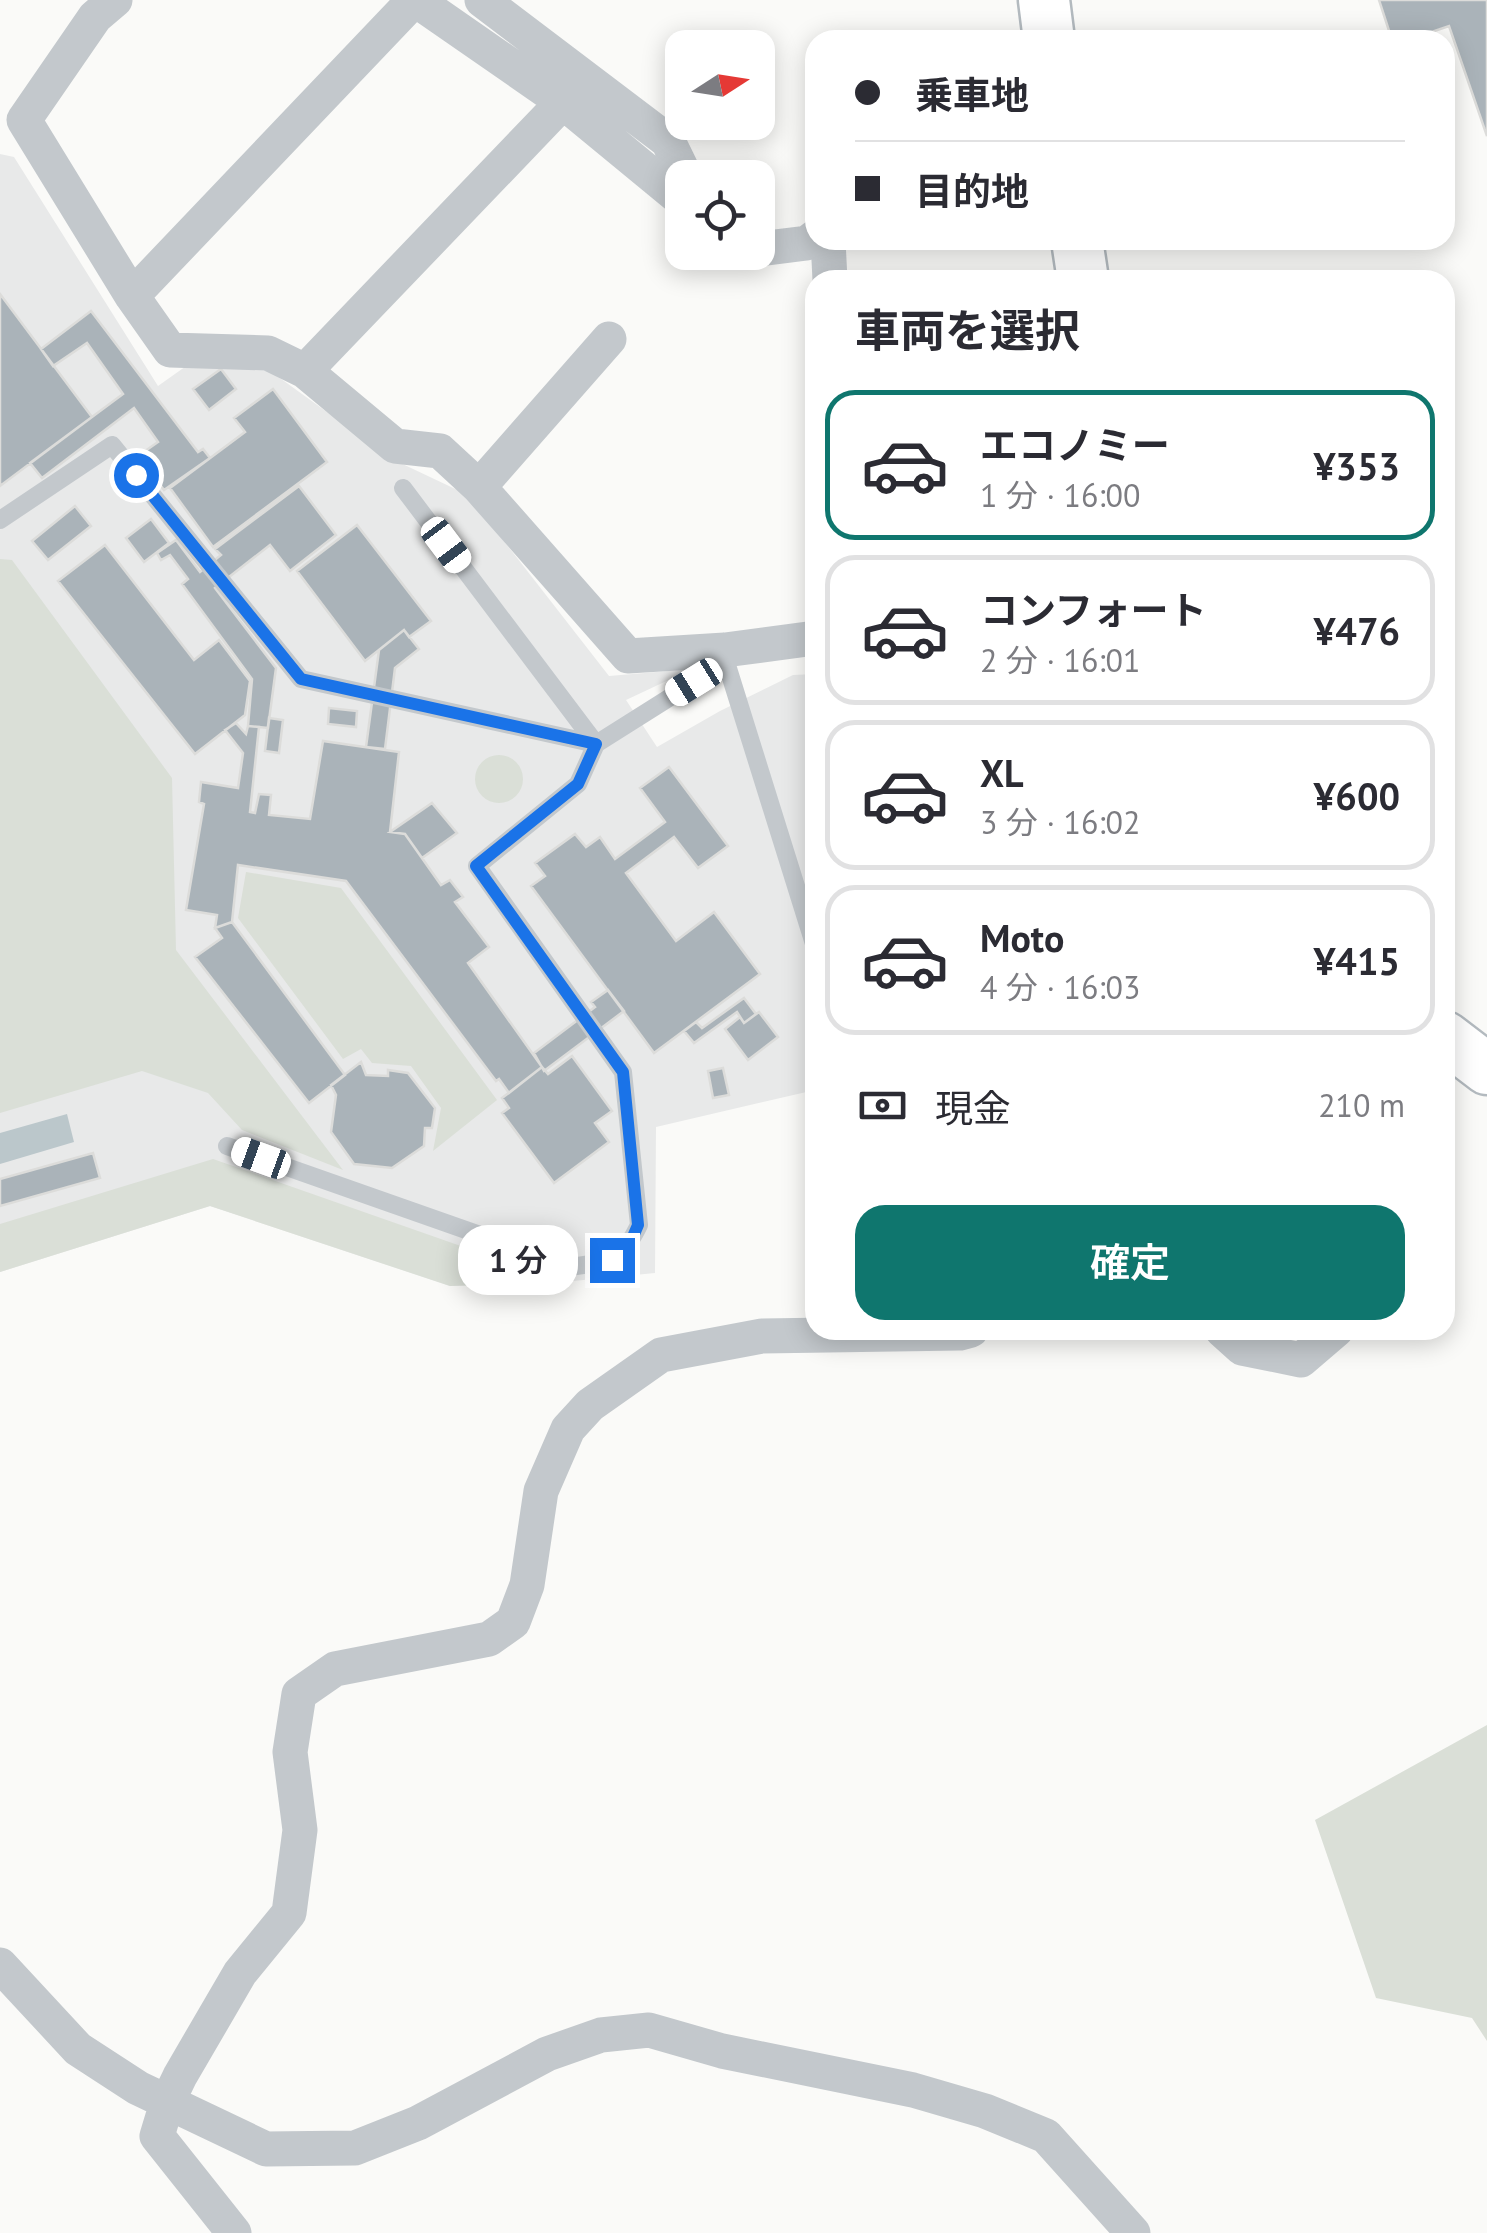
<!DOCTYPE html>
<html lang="ja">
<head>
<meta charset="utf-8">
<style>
  :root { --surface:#fff; --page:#f7f7f7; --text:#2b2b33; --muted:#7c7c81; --line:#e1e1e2; --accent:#0f766e }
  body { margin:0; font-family:"PT Sans","Noto Sans JP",sans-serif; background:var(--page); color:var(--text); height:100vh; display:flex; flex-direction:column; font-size:38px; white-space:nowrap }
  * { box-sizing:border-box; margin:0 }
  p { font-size:32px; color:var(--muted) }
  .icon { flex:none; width:55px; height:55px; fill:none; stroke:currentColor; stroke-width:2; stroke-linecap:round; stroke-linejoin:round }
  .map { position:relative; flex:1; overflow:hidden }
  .sheet { position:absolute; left:805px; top:270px; width:650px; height:1070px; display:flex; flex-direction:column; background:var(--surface); border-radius:30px; box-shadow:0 5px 25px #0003 }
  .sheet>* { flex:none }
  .banner { position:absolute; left:805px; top:30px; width:650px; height:220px; border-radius:30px; box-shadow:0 5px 25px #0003; display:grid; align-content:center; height:220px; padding:0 50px; background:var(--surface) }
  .needle { width:65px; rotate:78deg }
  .buttons { position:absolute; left:665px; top:30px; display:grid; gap:20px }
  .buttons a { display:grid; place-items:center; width:110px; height:110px; border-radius:20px; background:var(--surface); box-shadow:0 5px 25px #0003; font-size:50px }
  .end { position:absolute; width:45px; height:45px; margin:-22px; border:12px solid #1a73e8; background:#fff; box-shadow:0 0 0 5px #fff }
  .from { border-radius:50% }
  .bubble { position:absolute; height:70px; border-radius:30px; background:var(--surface); box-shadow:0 5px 25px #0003; font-size:32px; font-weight:600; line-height:70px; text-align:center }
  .car { position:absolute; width:30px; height:60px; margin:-30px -15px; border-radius:12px; box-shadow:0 0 8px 2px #0007; background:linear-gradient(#fff 24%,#345 0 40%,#fff 0 76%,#345 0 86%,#fff 0) }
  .banner b { display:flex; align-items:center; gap:35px; height:95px; font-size:38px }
  .banner b+b { border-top:2px solid var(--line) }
  .banner i { width:25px; height:25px; background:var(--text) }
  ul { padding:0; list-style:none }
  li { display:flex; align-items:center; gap:30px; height:150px; margin:0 20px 15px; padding:0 30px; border:5px solid var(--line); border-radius:30px }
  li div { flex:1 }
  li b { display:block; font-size:38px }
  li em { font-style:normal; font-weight:600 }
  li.current { border-color:var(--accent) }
  li>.icon { width:90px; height:90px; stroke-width:1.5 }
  h2 { padding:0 50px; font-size:45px; line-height:120px }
  .pay { display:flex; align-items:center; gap:25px; height:110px; padding:0 50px; font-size:38px }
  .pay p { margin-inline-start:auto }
  .action { display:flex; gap:20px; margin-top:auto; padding:20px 50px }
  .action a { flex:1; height:115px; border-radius:30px; background:var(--accent); color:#fff; font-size:40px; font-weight:600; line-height:115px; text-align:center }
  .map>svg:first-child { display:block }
</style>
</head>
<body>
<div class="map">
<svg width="1487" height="2233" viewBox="0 0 1487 2233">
  <rect width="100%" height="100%" fill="#fafaf8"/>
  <path fill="#e8e9e9" d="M0,154L14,157L158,386L189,364L266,368L392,459L468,495L609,676L692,669L626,700L657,747L720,711L793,675L815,674V1090L656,1127L655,1273L563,1282L450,1286L210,1206L0,1272Z"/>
  <path fill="#dadfd7" d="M0,559L12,560L172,778L176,950L343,1170L242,1130L208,1093L142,1071L0,1113Z
    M475 779a24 24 0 1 1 48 0a24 24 0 1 1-48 0Z
    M246,872L341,888L497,1100L433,1151L441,1108L411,1066L372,1063L361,1049L343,1059L238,918Z
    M213,1159L563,1282L450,1286L210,1206L0,1272V1224Z
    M1487,1725V2041L1472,2018L1376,1998L1315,1820Z"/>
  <path fill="#bbc7cb" d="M67,1114L74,1142L0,1164V1133Z"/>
  <path fill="#aab3b9" stroke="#dcdcda" stroke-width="2.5" d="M1379,0H1487V136L1449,26L1408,40H1392Z
    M0,294L92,417L0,486Z
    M91,311L198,452L203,449L210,458L164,490L138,456L158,442L134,408L42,478L30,463L123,394L87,343L53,366L41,349Z
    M221,369L236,389L209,410L193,389Z
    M273,389L327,462L213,547L170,488L245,432L234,418Z
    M299,486L336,535L290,571L270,545L215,588L276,668L268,728L248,726L252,679L182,584L188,579L170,555L161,560L157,553L176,540L200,572L221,555L215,549Z
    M75,506L91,526L48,560L32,541Z
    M151,519L169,543L144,562L126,538Z
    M357,525L431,621L409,637L404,630L365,661L297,571Z
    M105,545L194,660L219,640L250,681L245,715L195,754L58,581Z
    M404,630L419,649L395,668L385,749L366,747L379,650Z
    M329,708L357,711L356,727L328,724Z
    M269,718L283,720L279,753L265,751Z
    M236,723L246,734L248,726L259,727L250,812L255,813L259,794L271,795L269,815L310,819L323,741L399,752L390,832L405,834L441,885L450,880L463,897L455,902L489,947L468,963L542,1067L509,1093L499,1079L496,1081L346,881L238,865L232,922L215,928L217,915L186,910L204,804L199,802L201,782L238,788L243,753L225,730Z
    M669,767L728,846L698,868L674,837L626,873L676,941L714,912L760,974L654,1053L531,886L545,876L535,863L575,834L586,847L600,837L615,859L665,822L640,788Z
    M432,803L457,833L422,858L405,834L390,832Z
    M232,922L345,1075L309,1103L195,957L222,938L215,928Z
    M608,990L624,1011L544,1071L534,1053L595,1007L591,1002Z
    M744,998L756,1014L744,1023L737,1012L694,1043L684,1031L696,1022L702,1028Z
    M759,1012L778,1037L748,1060L725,1029L740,1017L744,1023Z
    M572,1056L612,1111L595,1123L609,1142L554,1183L502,1113L509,1108L502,1098L542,1067L548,1074Z
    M361,1062L366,1075L388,1076V1070L408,1073L435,1108L432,1128H425L424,1146L392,1168L354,1164L331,1132L336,1095L331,1085Z
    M723,1068L729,1095L713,1098L708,1071Z
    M93,1153L100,1178L0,1206V1179Z"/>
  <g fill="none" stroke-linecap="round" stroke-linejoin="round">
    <g stroke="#b3babf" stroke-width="55">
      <path id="secondary" d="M1044,0L1049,40
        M1077,240L1083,280
        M1445,1037L1487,1069"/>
    </g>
    <path stroke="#c3c8cc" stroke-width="18" d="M403,488L596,744
      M0,520L112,445L301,679L596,744
      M726,662L815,947
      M227,1146L571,1267C608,1261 622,1261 639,1225L623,1072L477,866L578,784L596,744L726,662L725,650"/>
    <path stroke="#c3c8cc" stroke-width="35" d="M115,0L95,17L24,120L132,296L170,350L268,353L305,371L395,446L440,451L479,487L628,656L725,650L815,638
      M416,0L563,102L682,200
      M482,0L668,141L686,178
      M828,240L830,280
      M758,249L807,243L815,237
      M132,296L414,0
      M305,371L563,102
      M479,487L609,339
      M1222,1330L1242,1348L1301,1360L1336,1330
      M0,1965L78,2049L138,2088L266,2149L355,2148L418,2123L547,2054L601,2035L649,2030L722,2051L913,2090L985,2111L1046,2136L1133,2233
      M234,2233L157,2136L167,2103L180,2076L240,1973L289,1913L300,1830L290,1752L299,1694L335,1669L489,1639L513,1622L527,1585L541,1491L568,1429L590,1405L661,1355L762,1336L960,1333L971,1330"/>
    <use href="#secondary" stroke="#fff" stroke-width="50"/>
  </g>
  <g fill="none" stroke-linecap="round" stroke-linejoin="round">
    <path stroke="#1a73e8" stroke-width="12" d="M136,475L301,679L596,744L578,784L476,866L623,1072L638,1225L629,1246L612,1260"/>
  </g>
</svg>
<div class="buttons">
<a><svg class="needle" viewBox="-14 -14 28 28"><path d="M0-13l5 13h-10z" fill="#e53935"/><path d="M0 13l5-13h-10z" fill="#7c7c81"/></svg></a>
<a><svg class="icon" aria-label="locate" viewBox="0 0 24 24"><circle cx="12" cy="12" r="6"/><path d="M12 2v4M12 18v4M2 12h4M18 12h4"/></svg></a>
</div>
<i class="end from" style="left:136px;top:475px"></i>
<i class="end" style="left:612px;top:1260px"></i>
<div class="bubble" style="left:458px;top:1225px;width:120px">1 分</div>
<i class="car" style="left:446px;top:545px;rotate:143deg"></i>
<i class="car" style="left:694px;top:682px;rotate:238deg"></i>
<i class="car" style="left:261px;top:1158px;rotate:290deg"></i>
<div class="banner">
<b><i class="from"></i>乗車地</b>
<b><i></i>目的地</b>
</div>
<section class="sheet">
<h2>車両を選択</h2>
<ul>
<li class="current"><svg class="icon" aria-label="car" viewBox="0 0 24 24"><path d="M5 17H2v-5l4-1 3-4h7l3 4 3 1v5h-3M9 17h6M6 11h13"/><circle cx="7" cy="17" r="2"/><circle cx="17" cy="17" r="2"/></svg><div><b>エコノミー</b><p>1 分 · 16:00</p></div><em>¥353</em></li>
<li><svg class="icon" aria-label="car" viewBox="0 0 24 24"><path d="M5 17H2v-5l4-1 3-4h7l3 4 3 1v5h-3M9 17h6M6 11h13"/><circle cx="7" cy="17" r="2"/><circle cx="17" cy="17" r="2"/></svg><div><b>コンフォート</b><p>2 分 · 16:01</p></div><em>¥476</em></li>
<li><svg class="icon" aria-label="car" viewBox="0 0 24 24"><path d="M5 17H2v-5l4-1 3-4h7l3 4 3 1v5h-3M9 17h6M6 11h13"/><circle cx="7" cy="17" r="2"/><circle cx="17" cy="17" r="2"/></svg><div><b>XL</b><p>3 分 · 16:02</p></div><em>¥600</em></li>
<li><svg class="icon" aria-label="car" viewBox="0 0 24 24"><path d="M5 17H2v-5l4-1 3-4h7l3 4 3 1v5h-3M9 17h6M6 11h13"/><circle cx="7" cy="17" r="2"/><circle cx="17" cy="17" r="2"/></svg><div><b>Moto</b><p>4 分 · 16:03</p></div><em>¥415</em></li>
</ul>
<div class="pay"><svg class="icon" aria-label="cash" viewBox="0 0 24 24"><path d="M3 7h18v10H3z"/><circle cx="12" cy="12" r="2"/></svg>現金<p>210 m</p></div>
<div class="action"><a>確定</a></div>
</section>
</div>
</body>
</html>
